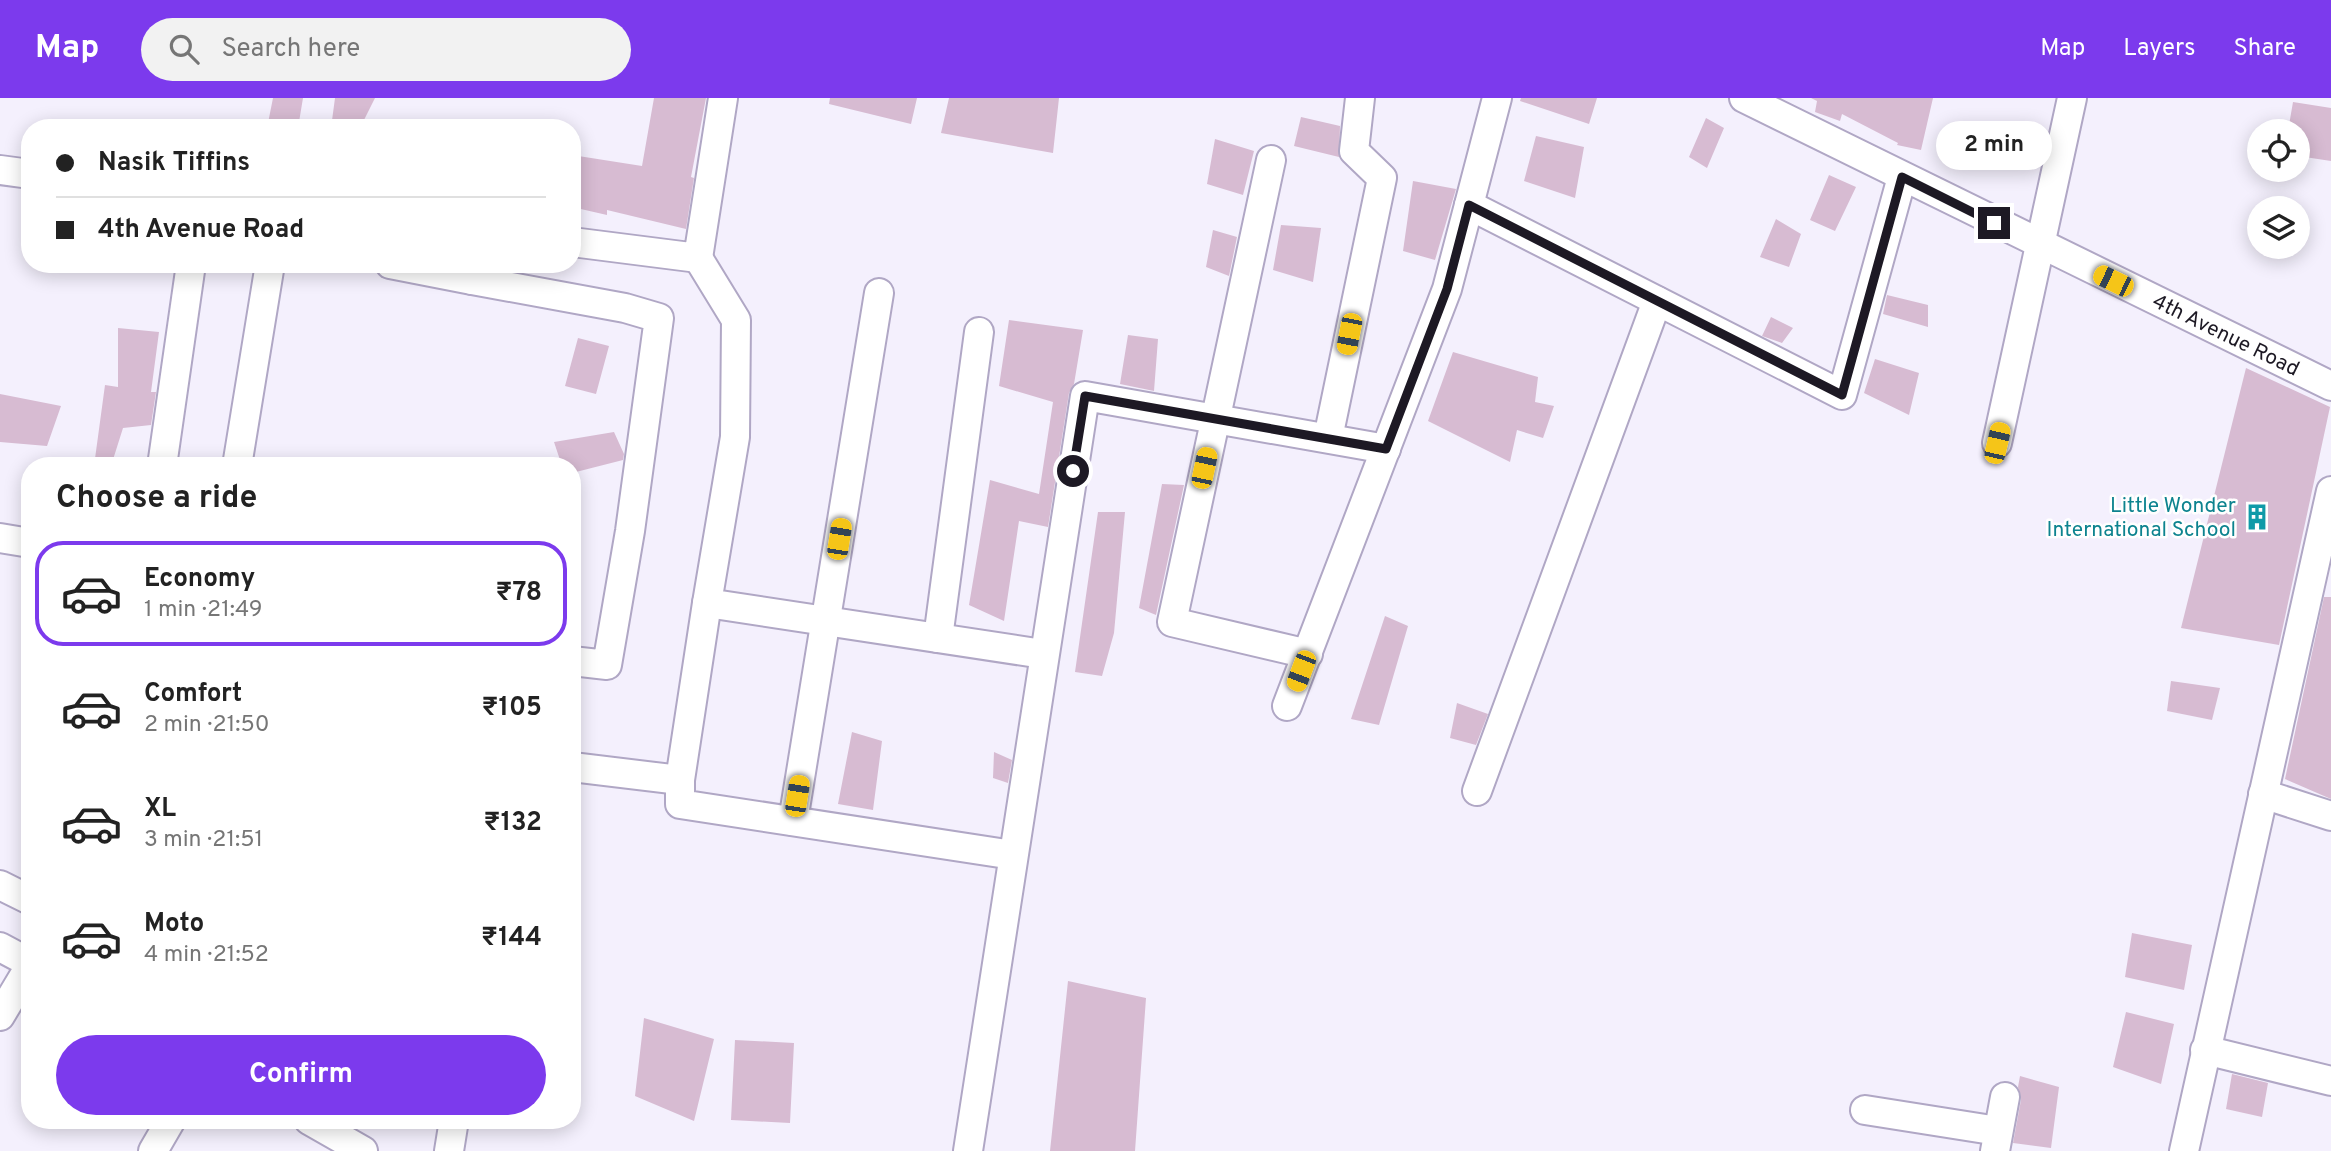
<!DOCTYPE html>
<html lang="en">
<head>
<meta charset="utf-8">
<style>
  :root { --surface:#fff; --page:#f2f2f2; --text:#222; --muted:#767676; --line:#e0e0e0; --accent:#7c3aed }
  body { margin:0; font-family:Overpass,sans-serif; background:var(--page); color:var(--text); height:100vh; display:flex; flex-direction:column; font-size:26px; white-space:nowrap }
  * { box-sizing:border-box; margin:0 }
  p { font-size:23px; color:var(--muted) }
  .icon { flex:none; width:38px; height:38px; fill:none; stroke:currentColor; stroke-width:2; stroke-linecap:round; stroke-linejoin:round }
  .map { position:relative; flex:1; overflow:hidden }
  .sheet { position:absolute; left:21px; top:359px; width:560px; height:672px; display:flex; flex-direction:column; background:var(--surface); border-radius:28px; box-shadow:0 4px 18px #0003 }
  .sheet>* { flex:none }
  .top-card { position:absolute; left:21px; top:21px; width:560px; height:154px; border-radius:28px; box-shadow:0 4px 18px #0003; display:grid; align-content:center; height:154px; padding:0 35px; background:var(--surface) }
  .fabs { position:absolute; left:2247px; top:21px; display:grid; gap:14px }
  .fabs a { display:grid; place-items:center; width:63px; height:63px; border-radius:50%; background:var(--surface); box-shadow:0 4px 18px #0003; font-size:35px }
  .end { position:absolute; width:32px; height:32px; margin:-16px; border:9px solid #1d1924; background:#fff; box-shadow:0 0 0 4px #fff }
  .from { border-radius:50% }
  .bubble { position:absolute; height:49px; border-radius:24px; background:var(--surface); box-shadow:0 4px 18px #0003; font-size:23px; font-weight:700; line-height:49px; text-align:center }
  .car { position:absolute; width:21px; height:42px; margin:-21px -10px; border-radius:9px; box-shadow:0 0 5px 2px #0007; background:linear-gradient(#f5c518 24%,#345 0 40%,#f5c518 0 76%,#345 0 86%,#f5c518 0) }
  .top-card b { display:flex; align-items:center; gap:24px; height:66px; font-size:26px }
  .top-card b+b { border-top:2px solid var(--line) }
  .top-card i { width:18px; height:18px; background:var(--text) }
  ul { padding:0; list-style:none }
  li { display:flex; align-items:center; gap:21px; height:105px; margin:0 14px 10px; padding:0 21px; border:4px solid transparent; border-radius:28px }
  li div { flex:1 }
  li b { display:block; font-size:26px }
  li em { font-style:normal; font-weight:700 }
  li.on { border-color:var(--accent) }
  li>.icon { width:63px; height:63px; stroke-width:1.5 }
  h2 { padding:0 35px; font-size:32px; line-height:84px }
  .action { display:flex; gap:14px; margin-top:auto; padding:14px 35px }
  .action a { flex:1; height:80px; border-radius:42px; background:var(--accent); color:#fff; font-size:28px; font-weight:700; line-height:80px; text-align:center }
  header { display:flex; align-items:center; gap:42px; box-sizing:border-box; height:98px; padding:0 35px; background:var(--accent); color:#fff }
  header strong { font-size:33px }
  nav { display:flex; gap:38px; margin-inline-start:auto; font-size:24px }
  .search { width:490px; height:63px; background:var(--page); display:flex; align-items:center; gap:18px; box-sizing:border-box; padding:0 24px; border-radius:38px; color:var(--muted); font-size:26px }
  .map>svg:first-child { display:block }
</style>
</head>
<body>
<header>
<strong>Map</strong>
<div class="search"><svg class="icon" aria-label="search" viewBox="0 0 24 24"><circle cx="10" cy="10" r="6"/><path d="M15 15l6 6"/></svg>Search here</div>
<nav><a>Map</a><a>Layers</a><a>Share</a></nav>
</header>
<div class="map">
<svg width="2331" height="1053" viewBox="0 0 2331 1053">
  <rect width="100%" height="100%" fill="#f4f0fd"/>
  <path fill="#d7bbd2" d="M273,0H303L298,30H267Z
    M335,0H375L360,30H331Z
    M654,0H706L691,79L694,80L686,131L607,112V117L572,109V57L642,68Z
    M830,0H917L911,26L829,6Z
    M949,0H1059L1053,55L941,35Z
    M1521,0H1597L1589,26L1520,3Z
    M1811,0H1933L1921,52L1897,47L1898,45L1842,16L1840,23L1815,14L1817,3Z
    M2293,4L2331,10V63L2298,58V33H2288Z
    M1301,19L1340,28L1339,59L1294,48Z
    M1706,20L1724,30L1707,70L1689,59Z
    M1536,38L1584,49L1575,100L1524,83Z
    M1215,41L1254,53L1243,97L1207,86Z
    M1829,77L1856,89L1835,133L1810,122Z
    M1413,83L1456,91L1435,162L1403,153Z
    M1776,121L1801,136L1789,169L1760,159Z
    M1281,127L1321,130L1313,184L1273,172Z
    M1213,132L1237,139L1229,178L1206,169Z
    M1887,197L1928,207V229L1883,216Z
    M1771,219L1793,230L1782,245L1762,238Z
    M1009,222L1083,232L1074,286L1069,295L1048,429L1019,423L1004,523L969,507L990,382L1039,396L1053,304L999,288Z
    M118,230L159,234L151,294H156L151,327L123,330L111,368H94L105,287L118,289Z
    M1128,237L1158,241L1154,293L1120,286Z
    M578,240L609,248L596,296L565,288Z
    M1453,254L1538,279L1535,304L1554,308L1543,340L1517,332L1510,364L1428,323Z
    M1875,261L1919,275L1909,317L1864,295Z
    M2246,270L2330,309L2279,547L2181,530Z
    M0,296L61,308L47,348L0,344Z
    M614,334L624,356L623,362L572,375V368H562L554,344Z
    M1162,386L1184,387L1156,517L1139,510Z
    M1098,414H1125L1114,535L1102,578L1075,574Z
    M2324,499H2331V701L2285,681Z
    M1385,518L1408,528L1379,627L1351,621Z
    M2171,583L2220,590L2212,622L2167,613Z
    M1457,605L1488,616L1476,647L1450,640Z
    M852,634L882,643L873,712L838,706Z
    M994,654L1012,662L1008,685L993,680Z
    M2132,835L2192,847L2184,892L2125,879Z
    M1068,883L1146,900L1135,1053H1050Z
    M2126,914L2174,926L2161,986L2113,969Z
    M644,920L714,941L694,1023L635,998Z
    M735,942L794,945L790,1025L731,1022Z
    M2232,976L2268,985L2262,1019L2226,1011Z
    M2020,978L2059,989L2051,1050L2013,1045L2021,1002L2018,989Z"/>
  <g fill="none" stroke-linecap="round" stroke-linejoin="round">
    <g stroke="#b0a7c5" stroke-width="32">
      <g id="minor">
        <path id="s1" d="M1744,0L2331,288"/>
        <path d="M1271,62L1172,524L1308,556"/>
        <path d="M0,72L30,76"/>
        <path d="M1469,107L1842,297L1902,79"/>
        <path d="M572,144L698,160L723,0"/>
        <path d="M698,160L736,222L735,339L707,505L1043,556"/>
        <path d="M390,166L472,182"/>
        <path d="M475,166L472,182L625,210L659,220L630,433L607,567L572,563"/>
        <path d="M1328,340L1382,80L1354,53L1360,0"/>
        <path d="M1997,345L2072,0"/>
        <path d="M162,368L191,166"/>
        <path d="M237,368L270,166"/>
        <path d="M0,440L30,445"/>
        <path d="M707,505L680,682V706L1013,757"/>
        <path d="M938,540L979,234"/>
        <path d="M1287,608L1447,191L1497,0"/>
        <path d="M572,669L680,682"/>
        <path d="M1477,693L1657,203"/>
        <path d="M2263,696L2331,718"/>
        <path d="M793,723L879,195"/>
        <path d="M0,787L30,802"/>
        <path d="M0,849L30,865"/>
        <path d="M0,918L30,868"/>
        <path d="M2205,952L2331,983"/>
        <path d="M1865,1012L1998,1033"/>
        <path d="M309,1022L363,1053"/>
        <path d="M153,1053L171,1022"/>
        <path d="M449,1053L454,1022"/>
        <path d="M968,1053L1085,298L1386,351"/>
        <path d="M1995,1053L2005,999"/>
        <path d="M2184,1053L2331,393"/>
      </g>
    </g>
    <use href="#minor" stroke="#fff" stroke-width="28"/>
  </g>
  <g fill="none" stroke-linecap="round" stroke-linejoin="round">
    <path stroke="#1d1924" stroke-width="9" d="M1073,373L1085,298L1386,351L1447,191L1469,107L1842,297L1902,79L1994,125"/>
  </g>
  <defs>
    <g id="building-bare" transform="scale(2.1)"><path d="M-4-6H4V6H1V3H-1V6H-4ZM-2.5-4.3h1.7v1.8h-1.7ZM.8-4.3h1.7v1.8H.8ZM-2.5-1h1.7V.8h-1.7ZM.8-1h1.7V.8H.8Z" fill="#0f9aa8" stroke="#fff" stroke-width="2.5" paint-order="stroke"/></g>
  </defs>
  <g fill-rule="evenodd">
    <use href="#building-bare" x="2257" y="419"/>
  </g>
  <g text-anchor="middle" stroke-width="5" stroke-linejoin="round" paint-order="stroke">
    <g font-size="21" fill="#1d1924" stroke="#fff">
      <text dy="7" stroke="none"><textPath href="#s1" startOffset="537">4th Avenue Road</textPath></text>
    </g>
    <g font-size="21" fill="#0d838f" stroke="#fff" text-anchor="end">
      <text x="2236" y="414">Little Wonder<tspan x="2236" dy="24">International School</tspan></text>
    </g>
  </g>
</svg>
<div class="fabs">
<a><svg class="icon" aria-label="locate" viewBox="0 0 24 24"><circle cx="12" cy="12" r="6"/><path d="M12 2v4M12 18v4M2 12h4M18 12h4"/></svg></a>
<a><svg class="icon" aria-label="layers" viewBox="0 0 24 24"><path d="M12 4l9 5-9 5-9-5zM3 14l9 5 9-5"/></svg></a>
</div>
<i class="end from" style="left:1073px;top:373px"></i>
<i class="end" style="left:1994px;top:125px"></i>
<div class="bubble" style="left:1936px;top:23px;width:116px">2 min</div>
<i class="car" style="left:2113px;top:183px;rotate:296deg"></i>
<i class="car" style="left:1349px;top:236px;rotate:191deg"></i>
<i class="car" style="left:1997px;top:345px;rotate:13deg"></i>
<i class="car" style="left:1204px;top:370px;rotate:12deg"></i>
<i class="car" style="left:839px;top:441px;rotate:9deg"></i>
<i class="car" style="left:1301px;top:573px;rotate:201deg"></i>
<i class="car" style="left:797px;top:698px;rotate:9deg"></i>
<div class="top-card">
<b><i class="from"></i>Nasik Tiffins</b>
<b><i></i>4th Avenue Road</b>
</div>
<section class="sheet">
<h2>Choose a ride</h2>
<ul>
<li class="on"><svg class="icon" aria-label="car" viewBox="0 0 24 24"><path d="M5 17H2v-5l4-1 3-4h7l3 4 3 1v5h-3M9 17h6M6 11h13"/><circle cx="7" cy="17" r="2"/><circle cx="17" cy="17" r="2"/></svg><div><b>Economy</b><p>1 min · 21:49</p></div><em>₹78</em></li>
<li><svg class="icon" aria-label="car" viewBox="0 0 24 24"><path d="M5 17H2v-5l4-1 3-4h7l3 4 3 1v5h-3M9 17h6M6 11h13"/><circle cx="7" cy="17" r="2"/><circle cx="17" cy="17" r="2"/></svg><div><b>Comfort</b><p>2 min · 21:50</p></div><em>₹105</em></li>
<li><svg class="icon" aria-label="car" viewBox="0 0 24 24"><path d="M5 17H2v-5l4-1 3-4h7l3 4 3 1v5h-3M9 17h6M6 11h13"/><circle cx="7" cy="17" r="2"/><circle cx="17" cy="17" r="2"/></svg><div><b>XL</b><p>3 min · 21:51</p></div><em>₹132</em></li>
<li><svg class="icon" aria-label="car" viewBox="0 0 24 24"><path d="M5 17H2v-5l4-1 3-4h7l3 4 3 1v5h-3M9 17h6M6 11h13"/><circle cx="7" cy="17" r="2"/><circle cx="17" cy="17" r="2"/></svg><div><b>Moto</b><p>4 min · 21:52</p></div><em>₹144</em></li>
</ul>
<div class="action"><a>Confirm</a></div>
</section>
</div>
</body>
</html>
